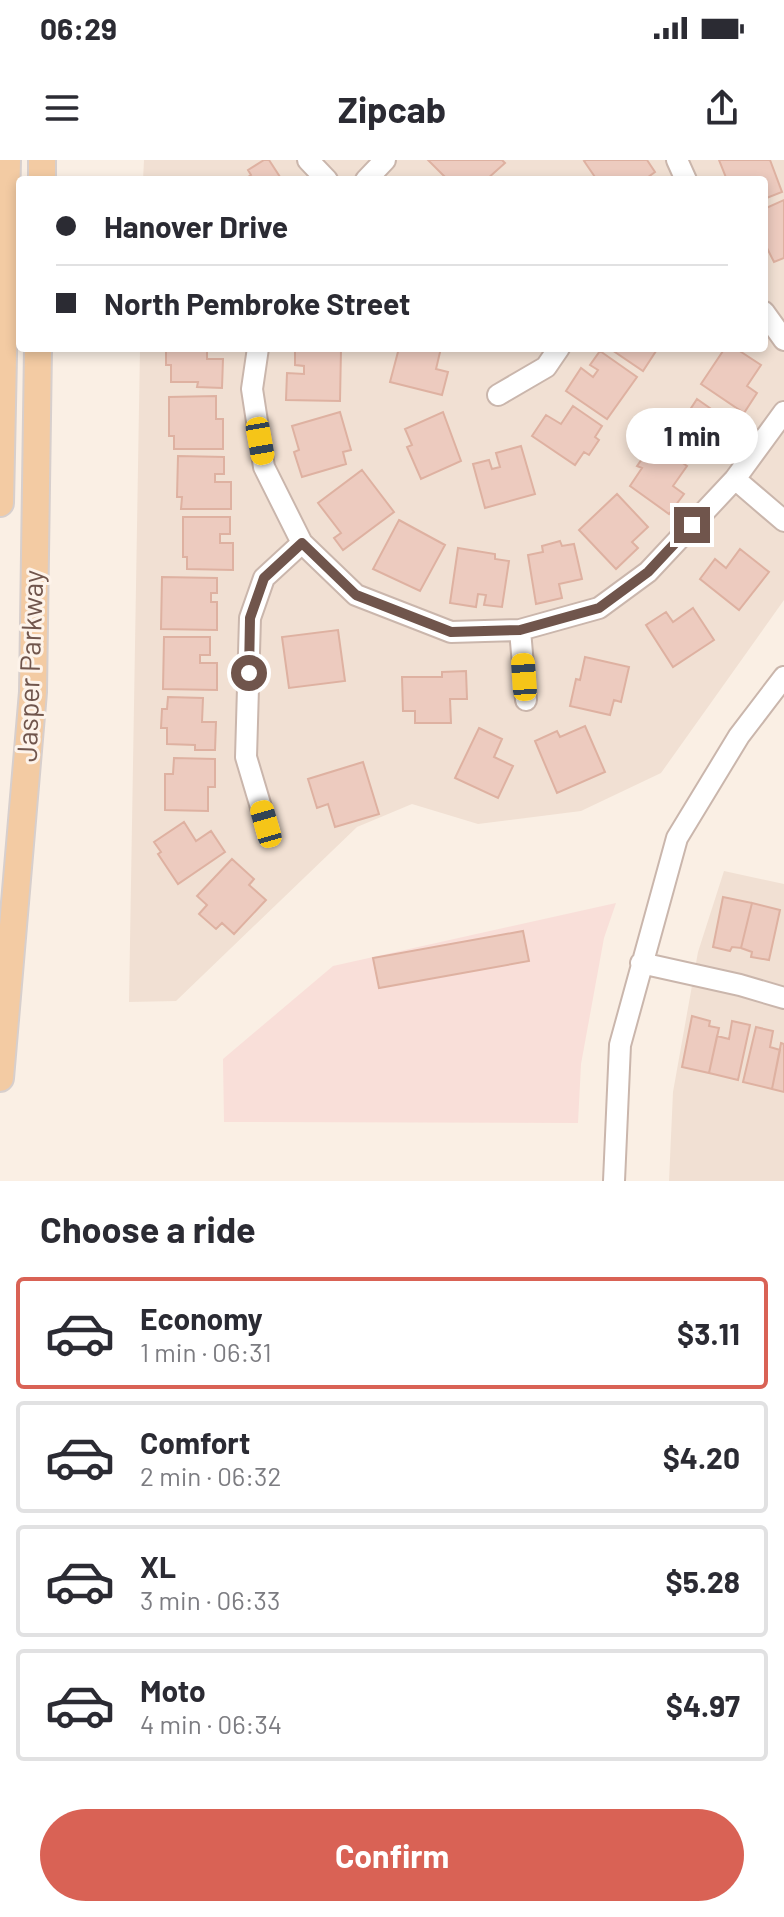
<!DOCTYPE html>
<html lang="en">
<head>
<meta charset="utf-8">
<style>
  :root { --surface:#fff; --page:#f2f2f3; --text:#2b2b33; --muted:#7c7c81; --line:#e1e1e2; --accent:#d96255 }
  body { margin:0; font-family:Barlow,sans-serif; background:var(--page); color:var(--text); height:100vh; display:flex; flex-direction:column; font-size:30px; white-space:nowrap }
  * { box-sizing:border-box; margin:0 }
  p { font-size:26px; color:var(--muted) }
  .icon { flex:none; width:44px; height:44px; fill:none; stroke:currentColor; stroke-width:2; stroke-linecap:round; stroke-linejoin:round }
  .map { position:relative; height:1021px; overflow:hidden }
  .drawer { display:flex; flex-direction:column; background:var(--surface); flex:1 }
  .drawer>* { flex:none }
  .top-card { position:absolute; left:16px; top:16px; width:752px; height:176px; border-radius:8px; box-shadow:0 4px 12px #0003; display:grid; align-content:center; height:176px; padding:0 40px; background:var(--surface) }
  .end { position:absolute; width:36px; height:36px; margin:-18px; border:10px solid #70554c; background:#fff; box-shadow:0 0 0 4px #fff }
  .from { border-radius:50% }
  .bubble { position:absolute; height:56px; border-radius:28px; background:var(--surface); box-shadow:0 4px 12px #0003; font-size:26px; font-weight:700; line-height:56px; text-align:center }
  .car { position:absolute; width:24px; height:48px; margin:-24px -12px; border-radius:10px; box-shadow:0 0 6px 2px #0007; background:linear-gradient(#f5c518 24%,#345 0 40%,#f5c518 0 76%,#345 0 86%,#f5c518 0) }
  .top-card b { display:flex; align-items:center; gap:28px; height:76px; font-size:30px }
  .top-card b+b { border-top:2px solid var(--line) }
  .top-card i { width:20px; height:20px; background:var(--text) }
  ul { padding:0; list-style:none }
  li { display:flex; align-items:center; gap:24px; height:112px; margin:0 16px 12px; padding:0 24px; border:4px solid var(--line); border-radius:8px }
  li div { flex:1 }
  li b { display:block; font-size:30px }
  li em { font-style:normal; font-weight:700 }
  li.active { border-color:var(--accent) }
  li>.icon { width:72px; height:72px; stroke-width:1.5 }
  h2 { padding:0 40px; font-size:36px; line-height:96px }
  .primary-button { display:flex; gap:16px; margin-top:auto; padding:16px 40px }
  .primary-button a { flex:1; height:92px; border-radius:48px; background:var(--accent); color:#fff; font-size:32px; font-weight:700; line-height:92px; text-align:center }
  .status { display:flex; justify-content:space-between; align-items:center; height:56px; padding:0 40px; background:var(--surface); direction:ltr }
  .status svg { height:22px; fill:currentColor }
  header { display:flex; justify-content:space-between; align-items:center; height:104px; padding:0 40px; background:var(--surface); font-size:36px; font-weight:700 }
  .map>svg:first-child { display:block }
</style>
</head>
<body>
<div class="status"><b>06:29</b><svg viewBox="0 0 49 12"><path d="M0 12V9h3v3zM5 12V6h3v6zM10 12V3h3v9zM15 12V0h3v12zM26 1h20v11H26zM47 4h2v5h-2z"/></svg></div>
<header><svg class="icon" aria-label="menu" viewBox="0 0 24 24"><path d="M4 6h16M4 12h16M4 18h16"/></svg>Zipcab<svg class="icon" aria-label="share" viewBox="0 0 24 24"><path d="M12 15V3M7 8l5-5 5 5M5 13v7h14v-7"/></svg></header>
<div class="map">
<svg width="784" height="1021" viewBox="0 0 784 1021">
  <rect width="100%" height="100%" fill="#faefe4"/>
  <path fill="#f1e0d3" d="M144,0H784V440L661,613L581,651L478,664L412,644L357,667L176,841L129,842L140,188H764V20H143Z
    M724,711L784,724V1021H669L673,932L698,792Z"/>
  <path fill="#f9dfd9" d="M616,743L604,778L581,904L578,963L224,962L223,899L333,806Z"/>
  <path fill="#edcbbf" stroke="#deb1a1" stroke-width="2" d="M264,0H269L282,20H243L251,15L248,10Z
    M428,0H502L505,3L486,20H448Z
    M586,0H647L655,12L644,20H597L584,1Z
    M719,0H770L782,32L764,39V20H727Z
    M784,40V98L774,102L764,82V49Z
    M166,188H207V199H223L222,228L197,227L198,222H171V205H166Z
    M295,188L341,189L340,241L286,240L287,213L304,214V206L295,205Z
    M399,188H441L436,209L448,212L442,235L390,222Z
    M609,188H658L643,211Z
    M725,188H735L761,205L747,226L757,233L744,253L701,224Z
    M600,191L637,217L607,259L566,231L581,208L593,217L598,210L590,205Z
    M216,236V259H223V289H174V276H169V237Z
    M697,239L734,265L720,286L714,282L701,301L663,275L675,257L682,262Z
    M573,246L602,266L595,277L599,280L589,295L584,292L575,305L532,276L546,255L561,264Z
    M340,252L351,290L343,292L346,304L302,317L294,292L299,290L292,266Z
    M443,252L461,301L421,319L407,287L412,285L405,269Z
    M521,286L535,334L485,348L473,304L489,300L492,309L500,307L496,293Z
    M658,286L687,306L673,326L684,334L669,354L630,326L642,308L637,306L647,292L651,295Z
    M178,296L224,297V314H215V322H231V349H181L182,337H177Z
    M362,310L394,352L343,390L334,378L341,373L318,343Z
    M617,334L648,367L632,382L638,388L616,409L579,370Z
    M183,357H230V374H220V383H233V410L187,409V397H183Z
    M399,360L445,385L420,431L373,409Z
    M560,381L562,386L574,384L582,419L559,424L562,438L536,444L528,395L543,392L542,386Z
    M458,388L495,394V399L509,401L502,447L484,445L486,435L478,434L476,447L450,443Z
    M740,389L769,412L739,450L700,419L715,399L726,408Z
    M162,417L217,418V433H211V442H217V470L161,469Z
    M693,448L714,480L673,507L646,465L666,452L673,462Z
    M338,470L345,521L289,528L282,477Z
    M164,477H210V495H200V503H217V530L163,529Z
    M585,497L629,507L621,542L614,540L610,555L570,546L576,519L580,520Z
    M466,511L467,539H450L451,563H415V551H403L402,517H442V512Z
    M168,537L203,538L202,562H216L215,590H195V585L167,584V568H161L162,549H167Z
    M585,566L605,612L557,633L535,581L557,571L560,577Z
    M479,568L502,579L494,597L513,606L498,638L455,618Z
    M174,598L215,599V627H208V651L165,650V614H173Z
    M363,602L379,654L335,667L328,644L317,648L308,619Z
    M184,662L196,681L211,671L225,692L178,724L158,694L161,692L154,682Z
    M232,699L254,719L249,725L266,740L234,774L222,763L216,769L199,754L207,745L197,736Z
    M723,737L752,743L741,788L732,787L730,791L713,787Z
    M752,743L780,750L769,800L751,797L752,792L741,788Z
    M523,771L529,801L379,828L373,798Z
    M692,856L710,861L709,866L719,868L709,913L682,907Z
    M732,861L750,865L738,920L709,913L717,876L729,879Z
    M756,867L773,871L770,887L780,890L772,929L743,922Z
    M781,883L784,884V932L772,929Z"/>
  <g fill="none" stroke-linecap="round" stroke-linejoin="round">
    <g stroke="#cab6ac" stroke-width="24">
      <path id="minor" d="M308,0L327,20
        M677,0L686,20
        M366,20L385,0
        M764,152L784,180
        M258,188L252,229L264,307L302,383L356,435L451,472L520,470L599,448L648,412L735,319L784,252
        M498,235L546,207L559,188
        M735,319L784,361
        M520,470L526,540
        M266,664L246,597L250,458L264,418L302,383
        M641,803L740,825L784,838
        M614,1021L620,885L677,678L739,576L784,517"/>
    </g>
    <g stroke="#d7cfcd" stroke-width="30">
      <path id="major" d="M42,20V0
        M0,343L7,0
        M0,918L33,532L38,188"/>
    </g>
    <use href="#minor" stroke="#fff" stroke-width="20"/>
    <use href="#major" stroke="#f3cba3" stroke-width="26"/>
  </g>
  <g fill="none" stroke-linecap="round" stroke-linejoin="round">
    <path stroke="#70554c" stroke-width="10" d="M249,513L250,458L264,418L302,383L356,435L451,472L520,470L599,448L648,412L692,365"/>
  </g>
  <g text-anchor="middle" stroke-width="6" stroke-linejoin="round" paint-order="stroke">
    <g font-size="28" fill="#70554c" stroke="#fdf3ea">
      <text transform="translate(30 506) rotate(-88)" y="10">Jasper Parkway</text>
    </g>
  </g>
</svg>
<i class="end from" style="left:249px;top:513px"></i>
<i class="end" style="left:692px;top:365px"></i>
<div class="bubble" style="left:626px;top:248px;width:132px">1 min</div>
<i class="car" style="left:260px;top:281px;rotate:170deg"></i>
<i class="car" style="left:524px;top:517px;rotate:356deg"></i>
<i class="car" style="left:266px;top:664px;rotate:344deg"></i>
<div class="top-card">
<b><i class="from"></i>Hanover Drive</b>
<b><i></i>North Pembroke Street</b>
</div>
</div>
<section class="drawer">
<h2>Choose a ride</h2>
<ul>
<li class="active"><svg class="icon" aria-label="car" viewBox="0 0 24 24"><path d="M5 17H2v-5l4-1 3-4h7l3 4 3 1v5h-3M9 17h6M6 11h13"/><circle cx="7" cy="17" r="2"/><circle cx="17" cy="17" r="2"/></svg><div><b>Economy</b><p>1 min · 06:31</p></div><em>$3.11</em></li>
<li><svg class="icon" aria-label="car" viewBox="0 0 24 24"><path d="M5 17H2v-5l4-1 3-4h7l3 4 3 1v5h-3M9 17h6M6 11h13"/><circle cx="7" cy="17" r="2"/><circle cx="17" cy="17" r="2"/></svg><div><b>Comfort</b><p>2 min · 06:32</p></div><em>$4.20</em></li>
<li><svg class="icon" aria-label="car" viewBox="0 0 24 24"><path d="M5 17H2v-5l4-1 3-4h7l3 4 3 1v5h-3M9 17h6M6 11h13"/><circle cx="7" cy="17" r="2"/><circle cx="17" cy="17" r="2"/></svg><div><b>XL</b><p>3 min · 06:33</p></div><em>$5.28</em></li>
<li><svg class="icon" aria-label="car" viewBox="0 0 24 24"><path d="M5 17H2v-5l4-1 3-4h7l3 4 3 1v5h-3M9 17h6M6 11h13"/><circle cx="7" cy="17" r="2"/><circle cx="17" cy="17" r="2"/></svg><div><b>Moto</b><p>4 min · 06:34</p></div><em>$4.97</em></li>
</ul>
<div class="primary-button"><a>Confirm</a></div>
</section>
</body>
</html>
